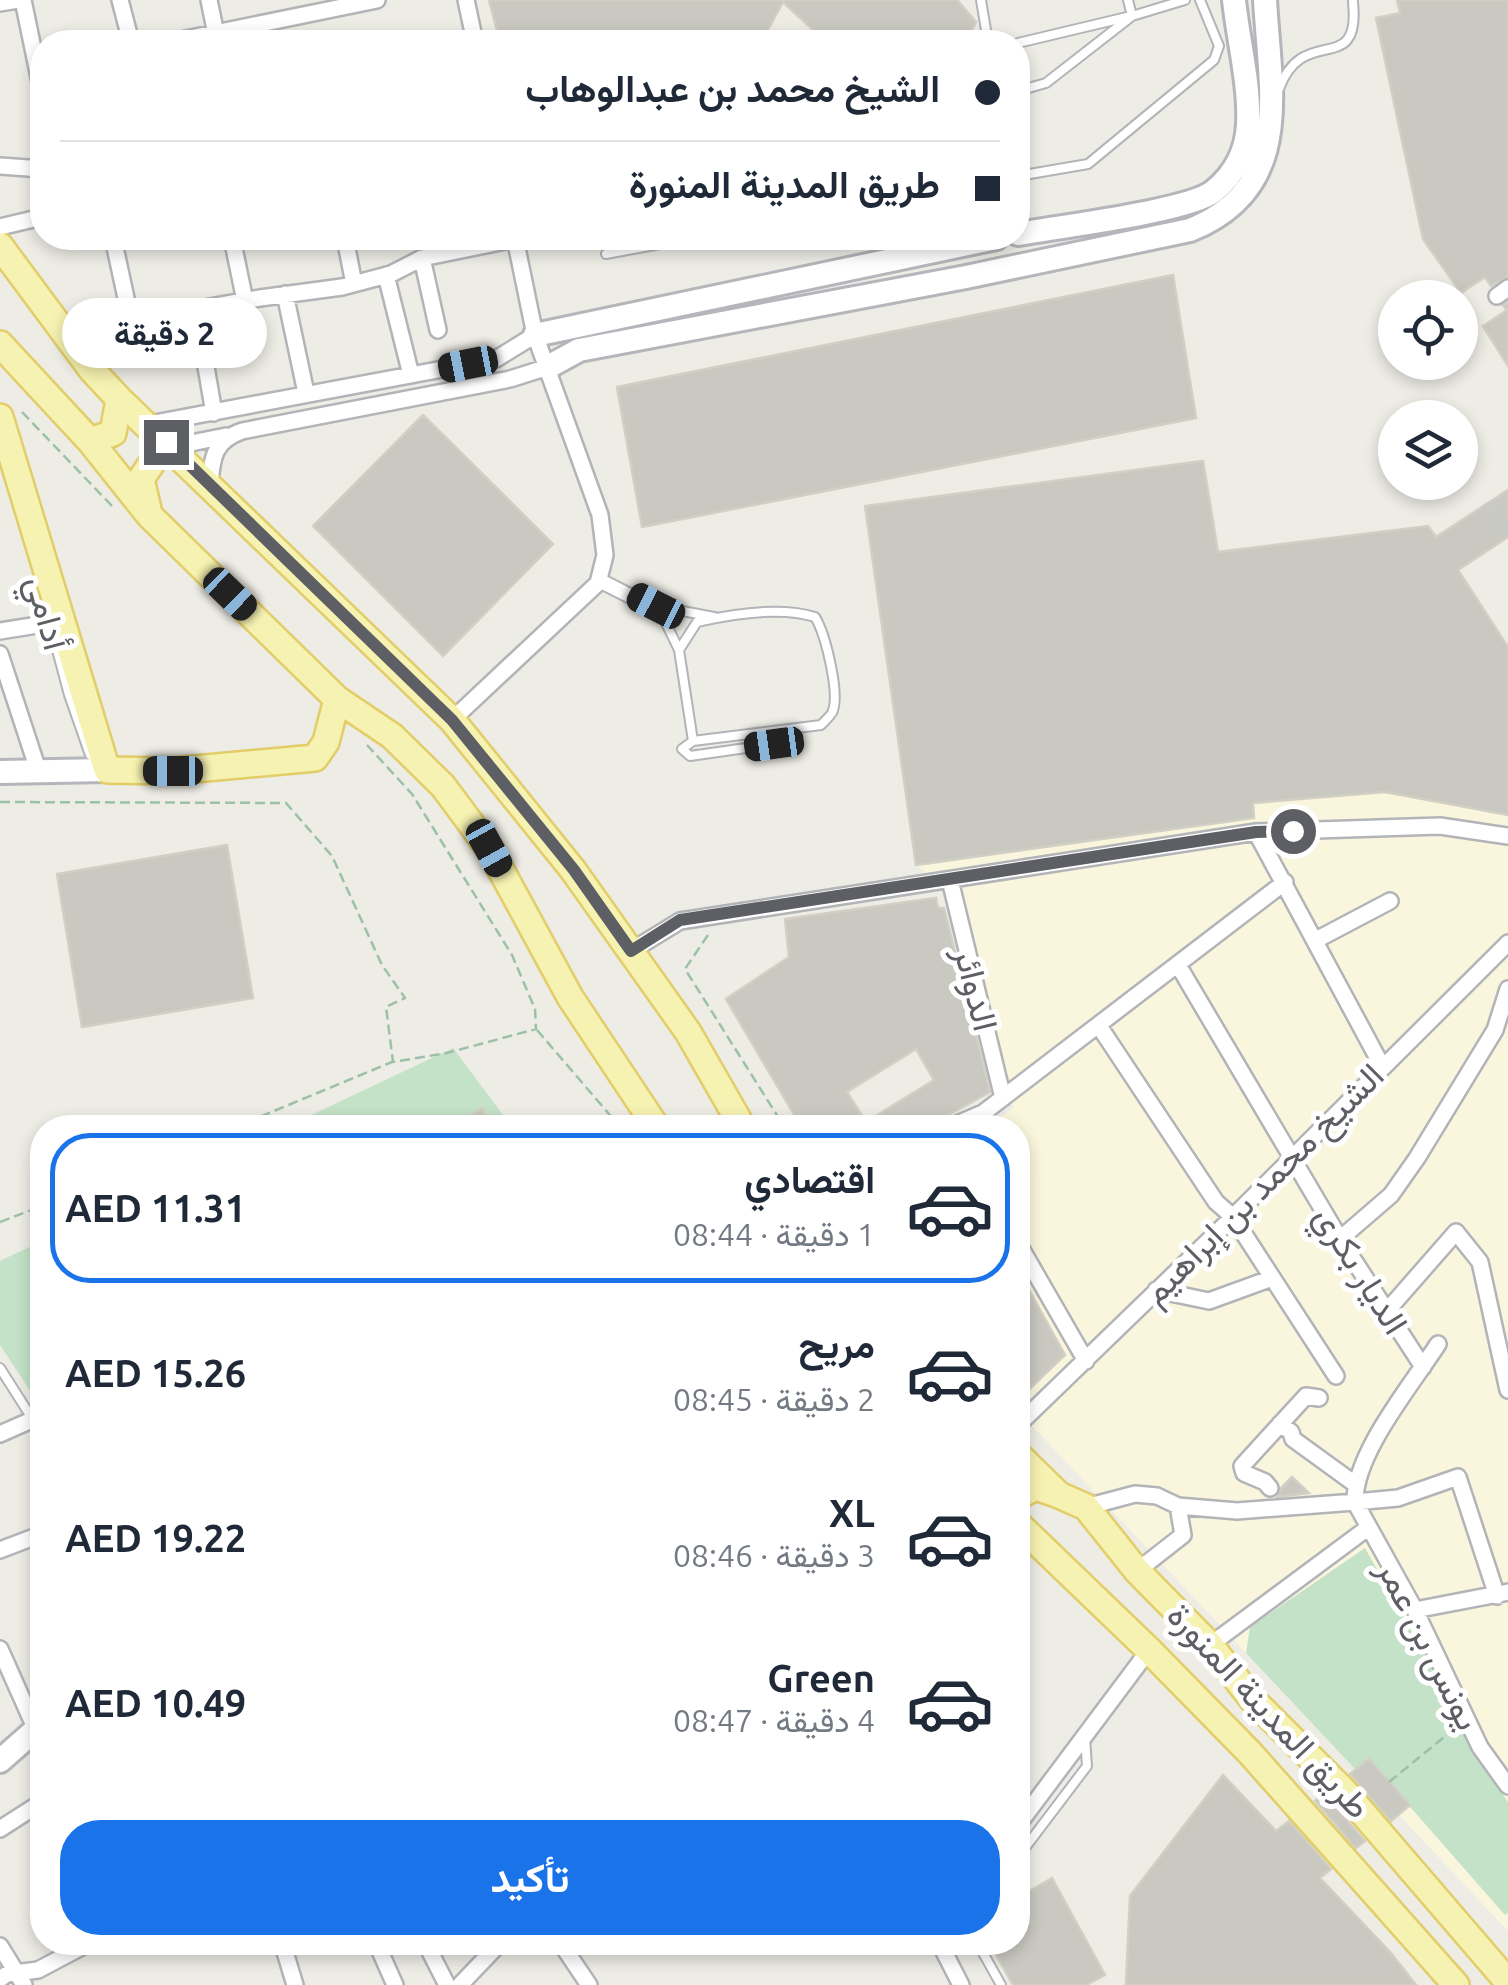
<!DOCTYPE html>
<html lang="ar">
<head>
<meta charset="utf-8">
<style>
  :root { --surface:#fff; --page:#f6f6f7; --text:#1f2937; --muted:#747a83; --line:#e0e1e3; --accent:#1a73e8 }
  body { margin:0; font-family:Ubuntu,Vazirmatn,sans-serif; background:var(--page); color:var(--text); direction:rtl; height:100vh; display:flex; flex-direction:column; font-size:38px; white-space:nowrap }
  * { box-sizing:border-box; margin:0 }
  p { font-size:32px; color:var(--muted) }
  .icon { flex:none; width:55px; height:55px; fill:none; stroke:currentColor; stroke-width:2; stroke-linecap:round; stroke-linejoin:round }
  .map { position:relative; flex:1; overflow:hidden; direction:ltr }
  .panel { position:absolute; left:30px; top:1115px; width:1000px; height:840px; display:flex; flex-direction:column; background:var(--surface); border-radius:40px; box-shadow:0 5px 15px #0003; direction:rtl }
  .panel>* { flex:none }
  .guide { position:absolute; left:30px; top:30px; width:1000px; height:220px; border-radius:40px; box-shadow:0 5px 15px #0003; direction:rtl; display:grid; align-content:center; height:220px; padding:0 30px; background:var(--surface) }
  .fabs { position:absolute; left:1378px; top:280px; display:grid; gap:20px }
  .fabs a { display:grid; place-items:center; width:100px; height:100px; border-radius:50%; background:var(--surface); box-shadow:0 5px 15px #0003; font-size:50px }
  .end { position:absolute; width:45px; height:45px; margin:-22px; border:12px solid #5d5f64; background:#fff; box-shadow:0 0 0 5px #fff }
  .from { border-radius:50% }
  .bubble { position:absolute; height:70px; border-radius:35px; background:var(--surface); box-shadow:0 5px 15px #0003; font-size:32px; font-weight:700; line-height:70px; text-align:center; direction:rtl }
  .car { position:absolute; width:30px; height:60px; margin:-30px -15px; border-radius:12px; box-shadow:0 0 8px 2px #0007; background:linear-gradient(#222 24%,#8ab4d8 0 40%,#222 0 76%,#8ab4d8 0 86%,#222 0) }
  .guide b { display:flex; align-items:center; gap:35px; height:95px; font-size:38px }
  .guide b+b { border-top:2px solid var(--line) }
  .guide i { width:25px; height:25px; background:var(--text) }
  ul { padding:18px 0 0; list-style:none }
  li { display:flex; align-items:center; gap:30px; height:150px; margin:0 20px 15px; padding:0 10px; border:5px solid transparent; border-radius:40px }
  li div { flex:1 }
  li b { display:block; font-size:38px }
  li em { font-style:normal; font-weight:700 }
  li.on { border-color:var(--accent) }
  li>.icon { width:90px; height:90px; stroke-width:1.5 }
  .action { display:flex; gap:20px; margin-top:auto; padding:20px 30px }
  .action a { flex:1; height:115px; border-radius:40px; background:var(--accent); color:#fff; font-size:40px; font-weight:700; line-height:115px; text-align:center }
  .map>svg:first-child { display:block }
</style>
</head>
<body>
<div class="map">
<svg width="1508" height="1985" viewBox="0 0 1508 1985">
  <rect width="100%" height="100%" fill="#edece5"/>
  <path fill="#faf6dd" d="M1385,792L1508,815V1931L1018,1411V1128L987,1127L1013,1108L961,899L916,865L1253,818V803Z"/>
  <path fill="#c4e2c7" d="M453,1048L512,1127L284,1128Z
    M42,1241V1409L0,1345V1261Z
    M1365,1548L1508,1803V1913L1505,1915L1369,1760L1356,1770L1246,1653L1250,1627Z"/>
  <path fill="#c9c8c1" stroke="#d2cfc4" stroke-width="2.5" fill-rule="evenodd" d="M489,0H957L976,22L966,42H826L783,2L763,39L748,42H500Z
    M1397,0H1508V277L1491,286L1485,277L1461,293L1423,239L1376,18L1400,13Z
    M1173,275L1196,418L642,527L617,387Z
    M1508,302V366L1483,326L1507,310L1503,305Z
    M423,415L553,544L443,656L313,526Z
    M1203,461L1218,552L1428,526L1436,537L1508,490V537L1458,570L1508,647V815L1385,792L1253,803L1254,818L916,865L865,506Z
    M227,845L253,998L82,1027L57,874Z
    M936,898L938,908H944L990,1092L943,1118L934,1128H802L726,999L789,957L785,919ZM916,1049L934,1080L866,1122L847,1092Z
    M482,1108L494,1128H451Z
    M1018,1270L1065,1355L1018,1400Z
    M1292,1477L1309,1493L1277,1497L1281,1488Z
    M1369,1759L1410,1805L1391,1821L1350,1774Z
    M1223,1775L1276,1831L1289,1821L1331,1869L1320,1878L1391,1953L1416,1985H1126L1130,1896Z
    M1324,1794L1365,1841L1356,1848L1315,1801Z
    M1052,1878L1105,1975L1086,1985H1013L989,1942H1018V1898Z"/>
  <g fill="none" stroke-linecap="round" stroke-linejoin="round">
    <path stroke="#c9c9c5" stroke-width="15" stroke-dasharray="15 8" stroke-linecap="butt" d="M1488,503L1508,535"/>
    <g stroke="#b2b4b8" stroke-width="12">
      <path id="lane" d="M981,0L988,42
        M1128,0L1132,16L1185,0
        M1018,43L1127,17
        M1279,89C1303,22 1361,79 1353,2
        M1018,91L1046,83L1132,16
        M1018,176L1088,164L1214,60L1219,46L1200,0
        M606,254L693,238
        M601,578L656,606L714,617
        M598,583L662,615L679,650
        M53,635L69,695L90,755
        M693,741L679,650L697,622C732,614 780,606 815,617C825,633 841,695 832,713C832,714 822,724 821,725L693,741L682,749L690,756L774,744L793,729
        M0,1368L42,1434
        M1018,1857L1087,1766L1085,1738
        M977,1942L1001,1985"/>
    </g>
    <g stroke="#b2b4b8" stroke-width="20">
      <path id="street" d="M23,0L42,92
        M120,0L131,42
        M209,0L217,39
        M466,0L475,42
        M0,3L18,0
        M171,42L377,0
        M0,166L42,169
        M0,227L42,217
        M113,238L131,321
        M232,238L245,301
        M345,238L354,284
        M422,258L438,330
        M386,275L411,375
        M285,294L306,393
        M1497,296L1508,288
        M196,309L214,413
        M67,333L260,298L342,287L391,274L422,258L515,239
        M144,425L496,359L535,335
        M171,447L226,436
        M210,484C212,457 214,441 242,431L510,379L548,367
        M0,631L50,623
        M0,654L39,773
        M452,720L598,583L605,555L600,515L535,335L515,238
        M1256,832L1382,1066
        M950,880L1003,1098
        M1316,940L1390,901
        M631,951L680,921L1256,832L1440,826L1508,836
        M1178,965L1340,1239L1423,1367
        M1099,1026L1216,1202L1233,1217L1336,1376
        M948,1128L983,1113L1285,882
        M1340,1239L1391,1195L1417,1158L1495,1030L1508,989
        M1018,1243L1086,1361
        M1156,1290L1209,1301L1272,1278
        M1386,1312L1456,1232L1480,1262L1508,1390
        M1438,1344C1411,1386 1354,1454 1355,1502L1415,1610L1480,1747L1508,1786
        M1280,1424L1291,1432L1293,1439L1355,1484
        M1018,1425L1233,1217L1508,943
        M0,1434L34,1419
        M1270,1488L1265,1482L1244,1473L1242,1466L1306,1396L1319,1398
        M1086,1507L1135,1494L1157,1496L1178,1506L1237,1511L1355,1502L1398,1498L1458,1477L1497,1596
        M0,1550L42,1534
        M1137,1571L1183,1535L1178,1506
        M1415,1610L1508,1592
        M1210,1645L1369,1527
        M0,1649L36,1730
        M1018,1825L1149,1650
        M0,1829L42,1802
        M282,1942L295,1985
        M376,1942L395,1985
        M425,1942L447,1985
        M560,1942L589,1985
        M939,1942L961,1985
        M0,1946L24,1985
        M0,1979L7,1974L38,1970L91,1942
        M460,1985L501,1942"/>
    </g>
    <g stroke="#b4b6bb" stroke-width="28">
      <path id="secondary" d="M1018,234C1056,227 1190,211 1214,191C1235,174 1247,150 1248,124C1250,85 1238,39 1234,0
        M535,335L996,238
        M548,367L579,350L966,277L1190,230C1295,188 1270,92 1265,0
        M0,772L107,770
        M0,1761L42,1724"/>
    </g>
    <g stroke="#e2cd69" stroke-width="30">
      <path id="primary" d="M0,246L92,370L119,399L452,720L573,870L688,1032L743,1128
        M0,344L90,441L113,433L119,399
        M0,417L107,770L173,771L315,758L326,742L337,699
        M90,441L149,515L337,699L392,736L443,786L489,848L570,997L657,1128
        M148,509L141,479L166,442
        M1018,1455L1059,1495L1086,1507L1137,1571L1210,1645L1252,1699L1343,1790L1508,1982
        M1018,1496L1036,1487L1059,1495
        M1018,1524L1149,1650L1250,1753L1456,1985"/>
    </g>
    <path stroke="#9dc0ab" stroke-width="2.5" stroke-dasharray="10 5" stroke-linecap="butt" d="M22,412L113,507
      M0,802L286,803L332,856L382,965L405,998L386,1007L393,1062L447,1053L536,1029L535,1009L512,955L412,794L367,745
      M708,935L685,969L785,1128
      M537,1030L621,1128
      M233,1128L392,1062
      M0,1222L42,1206
      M1389,1782L1454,1729"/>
    <use href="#lane" stroke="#fff" stroke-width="8"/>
    <use href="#street" stroke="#fff" stroke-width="15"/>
    <use href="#secondary" stroke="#fff" stroke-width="22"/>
    <use href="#primary" stroke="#f6f2b1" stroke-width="25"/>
  </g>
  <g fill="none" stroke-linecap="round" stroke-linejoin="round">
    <path stroke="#5d5f64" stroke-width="12" d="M166,442L452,720L574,870L631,951L680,920L1256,832L1293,831"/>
  </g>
  <g text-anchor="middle" stroke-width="10" stroke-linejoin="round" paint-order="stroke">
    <g font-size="35" fill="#5d5f64" stroke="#fff">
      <text transform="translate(47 613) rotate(75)" y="12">أدامي</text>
      <text transform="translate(976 989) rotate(76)" y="12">الدوائر</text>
      <text transform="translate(1263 1184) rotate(-45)" y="12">الشيخ محمد بن إبراهيم</text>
      <text transform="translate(1361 1270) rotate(58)" y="12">الديار بكري</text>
      <text transform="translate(1429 1645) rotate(63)" y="12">يونس بن عمر</text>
      <text transform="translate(1269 1711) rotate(47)" y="12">طريق المدينة المنورة</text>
    </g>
  </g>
</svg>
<div class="fabs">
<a><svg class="icon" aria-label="locate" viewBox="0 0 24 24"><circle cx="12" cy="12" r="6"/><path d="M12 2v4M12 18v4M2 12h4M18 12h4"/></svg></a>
<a><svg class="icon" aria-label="layers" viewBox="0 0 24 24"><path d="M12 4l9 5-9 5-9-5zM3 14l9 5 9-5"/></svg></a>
</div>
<i class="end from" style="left:1293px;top:831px"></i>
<i class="end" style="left:166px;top:442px"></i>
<div class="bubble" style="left:62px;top:298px;width:205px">2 دقيقة</div>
<i class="car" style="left:468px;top:364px;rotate:259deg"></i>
<i class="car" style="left:230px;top:594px;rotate:134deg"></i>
<i class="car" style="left:656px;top:606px;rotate:297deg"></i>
<i class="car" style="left:774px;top:744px;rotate:262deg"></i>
<i class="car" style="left:173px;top:771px;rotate:270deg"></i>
<i class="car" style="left:489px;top:848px;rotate:151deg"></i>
<div class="guide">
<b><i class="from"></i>الشيخ محمد بن عبدالوهاب</b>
<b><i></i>طريق المدينة المنورة</b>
</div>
<section class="panel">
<ul>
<li class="on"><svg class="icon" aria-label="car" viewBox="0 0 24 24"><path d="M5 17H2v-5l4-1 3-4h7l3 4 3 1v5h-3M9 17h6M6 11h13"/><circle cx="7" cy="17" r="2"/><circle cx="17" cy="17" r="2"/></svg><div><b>اقتصادي</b><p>1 دقيقة · 08:44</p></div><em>AED 11.31</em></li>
<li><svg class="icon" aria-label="car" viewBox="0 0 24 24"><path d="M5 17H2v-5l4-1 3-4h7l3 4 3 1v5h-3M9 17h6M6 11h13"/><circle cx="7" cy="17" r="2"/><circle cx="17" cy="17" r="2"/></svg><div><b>مريح</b><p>2 دقيقة · 08:45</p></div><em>AED 15.26</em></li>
<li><svg class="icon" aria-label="car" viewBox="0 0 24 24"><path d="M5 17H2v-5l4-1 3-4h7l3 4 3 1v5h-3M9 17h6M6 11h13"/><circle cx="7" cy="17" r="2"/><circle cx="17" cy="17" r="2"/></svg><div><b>XL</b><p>3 دقيقة · 08:46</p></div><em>AED 19.22</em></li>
<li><svg class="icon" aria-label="car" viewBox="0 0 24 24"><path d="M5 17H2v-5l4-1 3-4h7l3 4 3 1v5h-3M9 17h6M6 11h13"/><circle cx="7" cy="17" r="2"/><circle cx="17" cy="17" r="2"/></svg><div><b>Green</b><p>4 دقيقة · 08:47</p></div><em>AED 10.49</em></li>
</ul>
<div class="action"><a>تأكيد</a></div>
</section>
</div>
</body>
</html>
